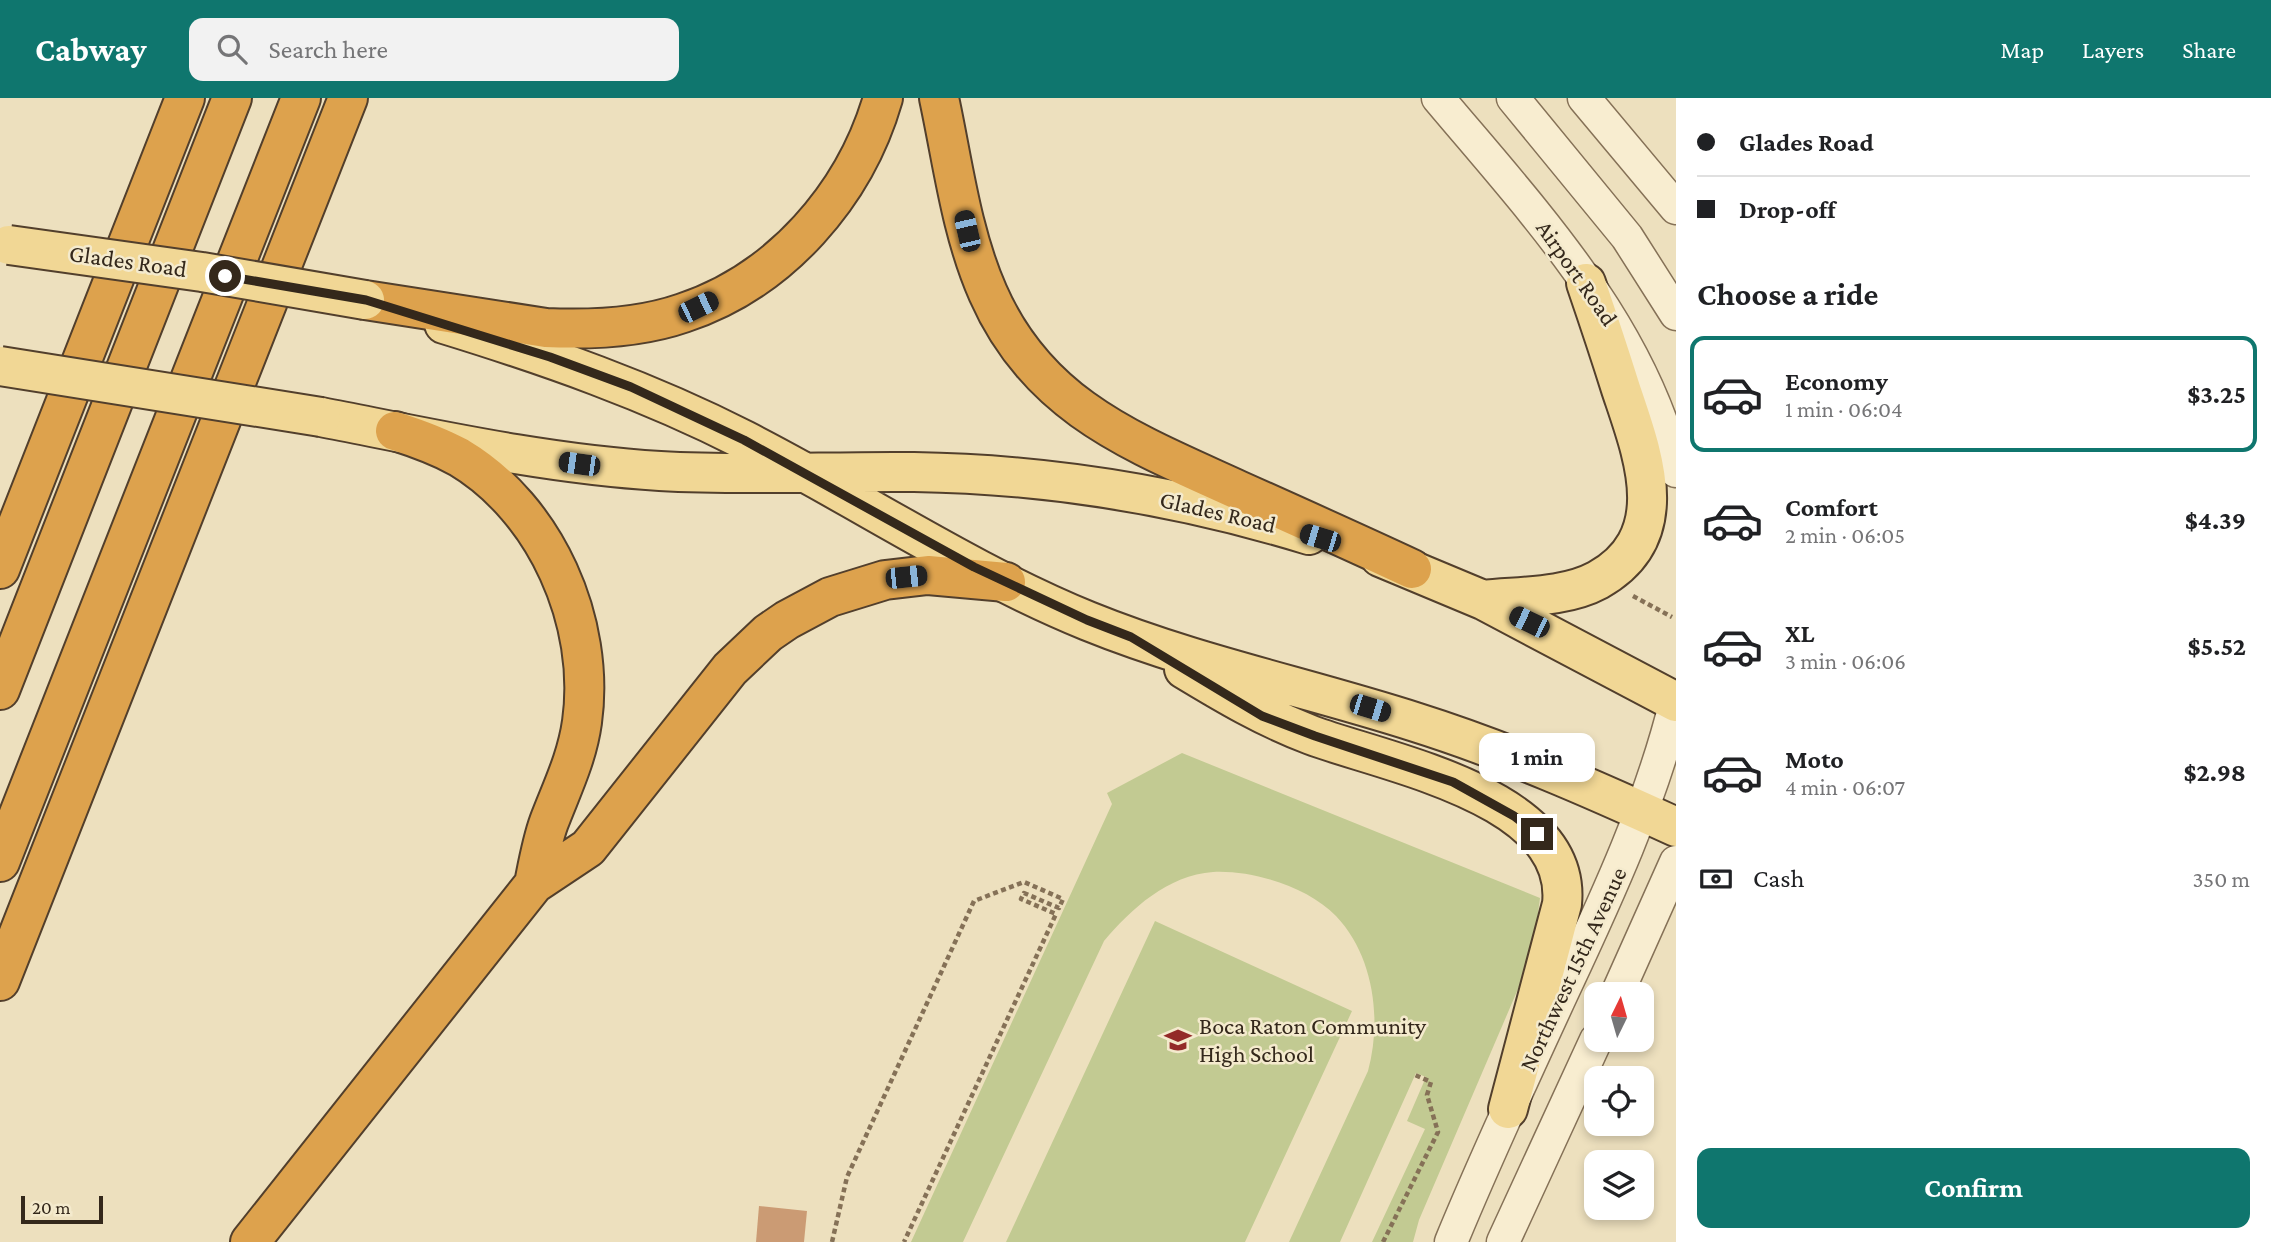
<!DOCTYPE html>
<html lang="en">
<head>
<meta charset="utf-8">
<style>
  :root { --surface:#fff; --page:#f2f2f2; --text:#202124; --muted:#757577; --line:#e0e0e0; --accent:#0f766e }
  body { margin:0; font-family:"Crimson Pro",serif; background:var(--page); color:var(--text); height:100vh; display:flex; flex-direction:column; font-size:26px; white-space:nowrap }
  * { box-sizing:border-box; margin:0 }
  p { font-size:23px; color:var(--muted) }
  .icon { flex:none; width:38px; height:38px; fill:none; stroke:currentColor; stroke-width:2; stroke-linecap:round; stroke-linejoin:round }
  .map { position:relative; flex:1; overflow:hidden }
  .panel { display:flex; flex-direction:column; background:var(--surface); width:595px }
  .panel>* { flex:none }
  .banner { display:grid; align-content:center; height:154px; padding:0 21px; background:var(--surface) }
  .needle { width:46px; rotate:5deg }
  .fabs { position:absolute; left:1584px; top:884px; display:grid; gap:14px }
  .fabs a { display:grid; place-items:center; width:70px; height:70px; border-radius:14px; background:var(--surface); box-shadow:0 4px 10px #0003; font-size:35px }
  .scale { position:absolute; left:21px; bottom:18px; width:82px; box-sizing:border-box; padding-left:7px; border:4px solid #34281b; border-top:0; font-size:19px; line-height:24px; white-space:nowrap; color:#34281b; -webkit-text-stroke:5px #f4eacd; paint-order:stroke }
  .end { position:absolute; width:32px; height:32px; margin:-16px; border:9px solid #34281b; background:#fff; box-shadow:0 0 0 4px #fff }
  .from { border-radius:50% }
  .bubble { position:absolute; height:49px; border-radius:14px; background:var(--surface); box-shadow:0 4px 10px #0003; font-size:23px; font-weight:700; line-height:49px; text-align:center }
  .car { position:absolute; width:21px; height:42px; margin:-21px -10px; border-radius:9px; box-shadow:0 0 5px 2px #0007; background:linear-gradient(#222 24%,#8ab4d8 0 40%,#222 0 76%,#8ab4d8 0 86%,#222 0) }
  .banner b { display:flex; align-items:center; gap:24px; height:66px; font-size:26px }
  .banner b+b { border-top:2px solid var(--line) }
  .banner i { width:18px; height:18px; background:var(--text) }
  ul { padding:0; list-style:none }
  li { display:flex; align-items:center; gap:21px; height:116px; margin:0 14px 10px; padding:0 7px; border:4px solid transparent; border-radius:14px }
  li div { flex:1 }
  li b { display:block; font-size:26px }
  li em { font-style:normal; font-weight:700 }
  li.selected { border-color:var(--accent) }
  li>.icon { width:63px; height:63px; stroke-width:1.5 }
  h2 { padding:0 21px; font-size:32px; line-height:84px }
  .pay { display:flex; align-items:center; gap:18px; height:77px; padding:0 21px; font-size:26px }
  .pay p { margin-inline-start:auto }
  .cta { display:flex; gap:14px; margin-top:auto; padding:14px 21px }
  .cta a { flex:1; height:80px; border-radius:14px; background:var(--accent); color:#fff; font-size:28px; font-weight:700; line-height:80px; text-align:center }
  header { display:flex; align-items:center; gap:42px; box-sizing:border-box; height:98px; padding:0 35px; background:var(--accent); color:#fff }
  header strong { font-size:33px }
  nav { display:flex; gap:38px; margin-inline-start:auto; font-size:24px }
  .search { width:490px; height:63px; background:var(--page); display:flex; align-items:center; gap:18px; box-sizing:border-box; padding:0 24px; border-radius:14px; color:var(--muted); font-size:26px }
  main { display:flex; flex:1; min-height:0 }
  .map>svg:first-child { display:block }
</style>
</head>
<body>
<header>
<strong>Cabway</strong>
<div class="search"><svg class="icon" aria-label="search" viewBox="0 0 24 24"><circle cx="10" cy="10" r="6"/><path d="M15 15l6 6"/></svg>Search here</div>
<nav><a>Map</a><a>Layers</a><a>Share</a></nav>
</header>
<main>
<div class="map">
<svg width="1676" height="1144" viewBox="0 0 1676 1144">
  <rect width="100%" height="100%" fill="#ede0be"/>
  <path fill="#c2ca92" d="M1182,655L1540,800L1535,838L1524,877L1419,1122L1413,1144H1372L1425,1031L1407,1023L1426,979L1416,975L1340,1144H1289L1368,973C1382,922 1374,858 1336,818C1308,789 1253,772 1213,774C1168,777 1131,811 1104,843L963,1144H911L1112,706L1107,695Z
    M1155,823L1352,913L1245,1144H1006Z"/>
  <path fill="#cb9b74" d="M759,1108L807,1113L804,1144H756Z"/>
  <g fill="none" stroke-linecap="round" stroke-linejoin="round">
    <g stroke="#857157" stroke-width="35">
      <path id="minor" d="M1438,0C1533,113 1641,227 1676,373
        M1513,0L1627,139L1676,216
        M1584,0L1676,110
        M1617,896L1676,764
        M1451,1144C1486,1059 1525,975 1564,891C1608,797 1651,704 1676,603
        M1503,1144L1596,942"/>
    </g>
    <g stroke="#523f2c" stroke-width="42">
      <path id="major" d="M444,226C548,258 648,293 744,342C860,401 968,474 1088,523C1194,566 1306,589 1415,624C1504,652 1591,690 1676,729
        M321,319C434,341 545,366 660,373C745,378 829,373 914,374C1047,376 1182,398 1309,437
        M1380,459L1483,502L1676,604
        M1483,502C1519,498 1565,500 1598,482C1676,438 1643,357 1621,291C1610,256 1598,220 1586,185
        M1184,571C1227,597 1264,619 1311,637C1386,665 1573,698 1562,806L1508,1011"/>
    </g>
    <g stroke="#523f2c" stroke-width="42">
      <path id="highway" d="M939,0C953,65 961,134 988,195C1038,309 1133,344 1238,392C1296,418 1354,444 1412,471
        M365,202L546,230C591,232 640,230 683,215C780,183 855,97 883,0
        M395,333C417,340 439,348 459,359C546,411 596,524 582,624C577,660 562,690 549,724C542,743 538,766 534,786
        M0,471L185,0
        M0,592L232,0
        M0,764L301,0
        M0,883L348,0
        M250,1144L534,786L588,750L730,571L768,535L787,522L830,499L885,482L928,477L1006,484"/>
    </g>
    <path stroke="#857157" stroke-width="4.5" stroke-dasharray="5 3.5" stroke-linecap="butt" d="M1633,498L1672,519
      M832,1144L847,1079L974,803L1024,784L1063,801L1059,810L1024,795L1021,801L1056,816L904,1144
      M1383,1144L1438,1034L1427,997L1431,984L1415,977"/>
    <use href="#minor" stroke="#f8edd0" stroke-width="32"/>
    <use href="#major" stroke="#f1d795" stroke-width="38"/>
    <use href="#highway" stroke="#dda24d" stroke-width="38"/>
    <g stroke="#523f2c" stroke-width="42" stroke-linecap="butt">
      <path id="major-bridge" d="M9,147L202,174L365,202
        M0,268L321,319"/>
    </g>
    <use href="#major-bridge" stroke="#f1d795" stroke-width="38"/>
  </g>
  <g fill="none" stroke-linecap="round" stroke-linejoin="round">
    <path stroke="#34281b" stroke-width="9" d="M225,178L366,202L550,259L631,289L744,342L974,469L1087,522L1131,539L1262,618L1315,638L1453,684L1514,718L1537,736"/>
  </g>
  <defs>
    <g id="school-bare" transform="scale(2.1)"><path d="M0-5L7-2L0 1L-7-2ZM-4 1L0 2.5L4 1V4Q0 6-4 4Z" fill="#932a28" stroke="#f4eacd" stroke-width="2.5" paint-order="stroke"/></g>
  </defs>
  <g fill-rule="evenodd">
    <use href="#school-bare" x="1178" y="942"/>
  </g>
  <g text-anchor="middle" stroke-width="5" stroke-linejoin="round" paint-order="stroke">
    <g font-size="24" fill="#34281b" stroke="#f4eacd">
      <text transform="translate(128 163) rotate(8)" y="8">Glades Road</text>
      <text transform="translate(1577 175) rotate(55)" y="8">Airport Road</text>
      <text transform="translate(1218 414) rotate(13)" y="8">Glades Road</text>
      <text transform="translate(1573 871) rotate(-65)" y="8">Northwest 15th Avenue</text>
    </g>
    <g font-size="24" fill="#34281b" stroke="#f4eacd" text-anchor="start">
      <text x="1199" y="936">Boca Raton Community<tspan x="1199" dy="28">High School</tspan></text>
    </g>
  </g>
</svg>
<div class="fabs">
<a><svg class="needle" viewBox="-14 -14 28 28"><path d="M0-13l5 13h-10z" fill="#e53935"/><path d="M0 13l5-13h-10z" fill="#757577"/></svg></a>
<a><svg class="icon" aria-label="locate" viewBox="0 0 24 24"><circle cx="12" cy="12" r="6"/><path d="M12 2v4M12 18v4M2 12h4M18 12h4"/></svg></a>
<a><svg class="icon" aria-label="layers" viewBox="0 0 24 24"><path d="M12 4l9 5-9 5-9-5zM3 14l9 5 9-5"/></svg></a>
</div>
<div class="scale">20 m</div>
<i class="end from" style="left:225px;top:178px"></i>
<i class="end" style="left:1537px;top:736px"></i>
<div class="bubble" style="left:1479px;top:635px;width:116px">1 min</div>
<i class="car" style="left:967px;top:133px;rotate:347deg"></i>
<i class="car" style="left:698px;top:209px;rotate:64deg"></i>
<i class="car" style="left:579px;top:366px;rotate:278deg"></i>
<i class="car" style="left:1320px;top:440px;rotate:287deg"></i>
<i class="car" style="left:906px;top:479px;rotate:84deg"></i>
<i class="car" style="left:1529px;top:524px;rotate:296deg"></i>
<i class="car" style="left:1370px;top:610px;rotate:107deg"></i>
</div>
<section class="panel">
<div class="banner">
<b><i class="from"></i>Glades Road</b>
<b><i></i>Drop-off</b>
</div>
<h2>Choose a ride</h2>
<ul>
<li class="selected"><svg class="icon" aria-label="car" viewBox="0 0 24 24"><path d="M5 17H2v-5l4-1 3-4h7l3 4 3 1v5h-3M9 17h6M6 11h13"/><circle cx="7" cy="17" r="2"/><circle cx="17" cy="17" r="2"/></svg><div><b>Economy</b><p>1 min · 06:04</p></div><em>$3.25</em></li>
<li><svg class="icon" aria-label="car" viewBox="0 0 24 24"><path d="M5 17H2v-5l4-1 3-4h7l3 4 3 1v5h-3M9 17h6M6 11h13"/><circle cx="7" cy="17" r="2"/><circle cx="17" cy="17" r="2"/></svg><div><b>Comfort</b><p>2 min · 06:05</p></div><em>$4.39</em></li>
<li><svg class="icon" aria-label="car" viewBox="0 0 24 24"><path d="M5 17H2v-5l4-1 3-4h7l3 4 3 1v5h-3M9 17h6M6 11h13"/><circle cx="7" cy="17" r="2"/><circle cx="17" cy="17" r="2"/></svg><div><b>XL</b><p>3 min · 06:06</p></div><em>$5.52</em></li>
<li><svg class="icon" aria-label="car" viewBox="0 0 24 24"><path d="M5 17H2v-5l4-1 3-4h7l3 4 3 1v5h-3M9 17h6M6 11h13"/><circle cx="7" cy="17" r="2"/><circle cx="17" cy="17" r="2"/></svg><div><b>Moto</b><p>4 min · 06:07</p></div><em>$2.98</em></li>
</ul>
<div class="pay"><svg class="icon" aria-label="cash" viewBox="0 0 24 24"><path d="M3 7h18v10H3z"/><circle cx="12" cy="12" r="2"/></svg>Cash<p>350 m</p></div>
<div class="cta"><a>Confirm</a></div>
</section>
</main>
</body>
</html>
